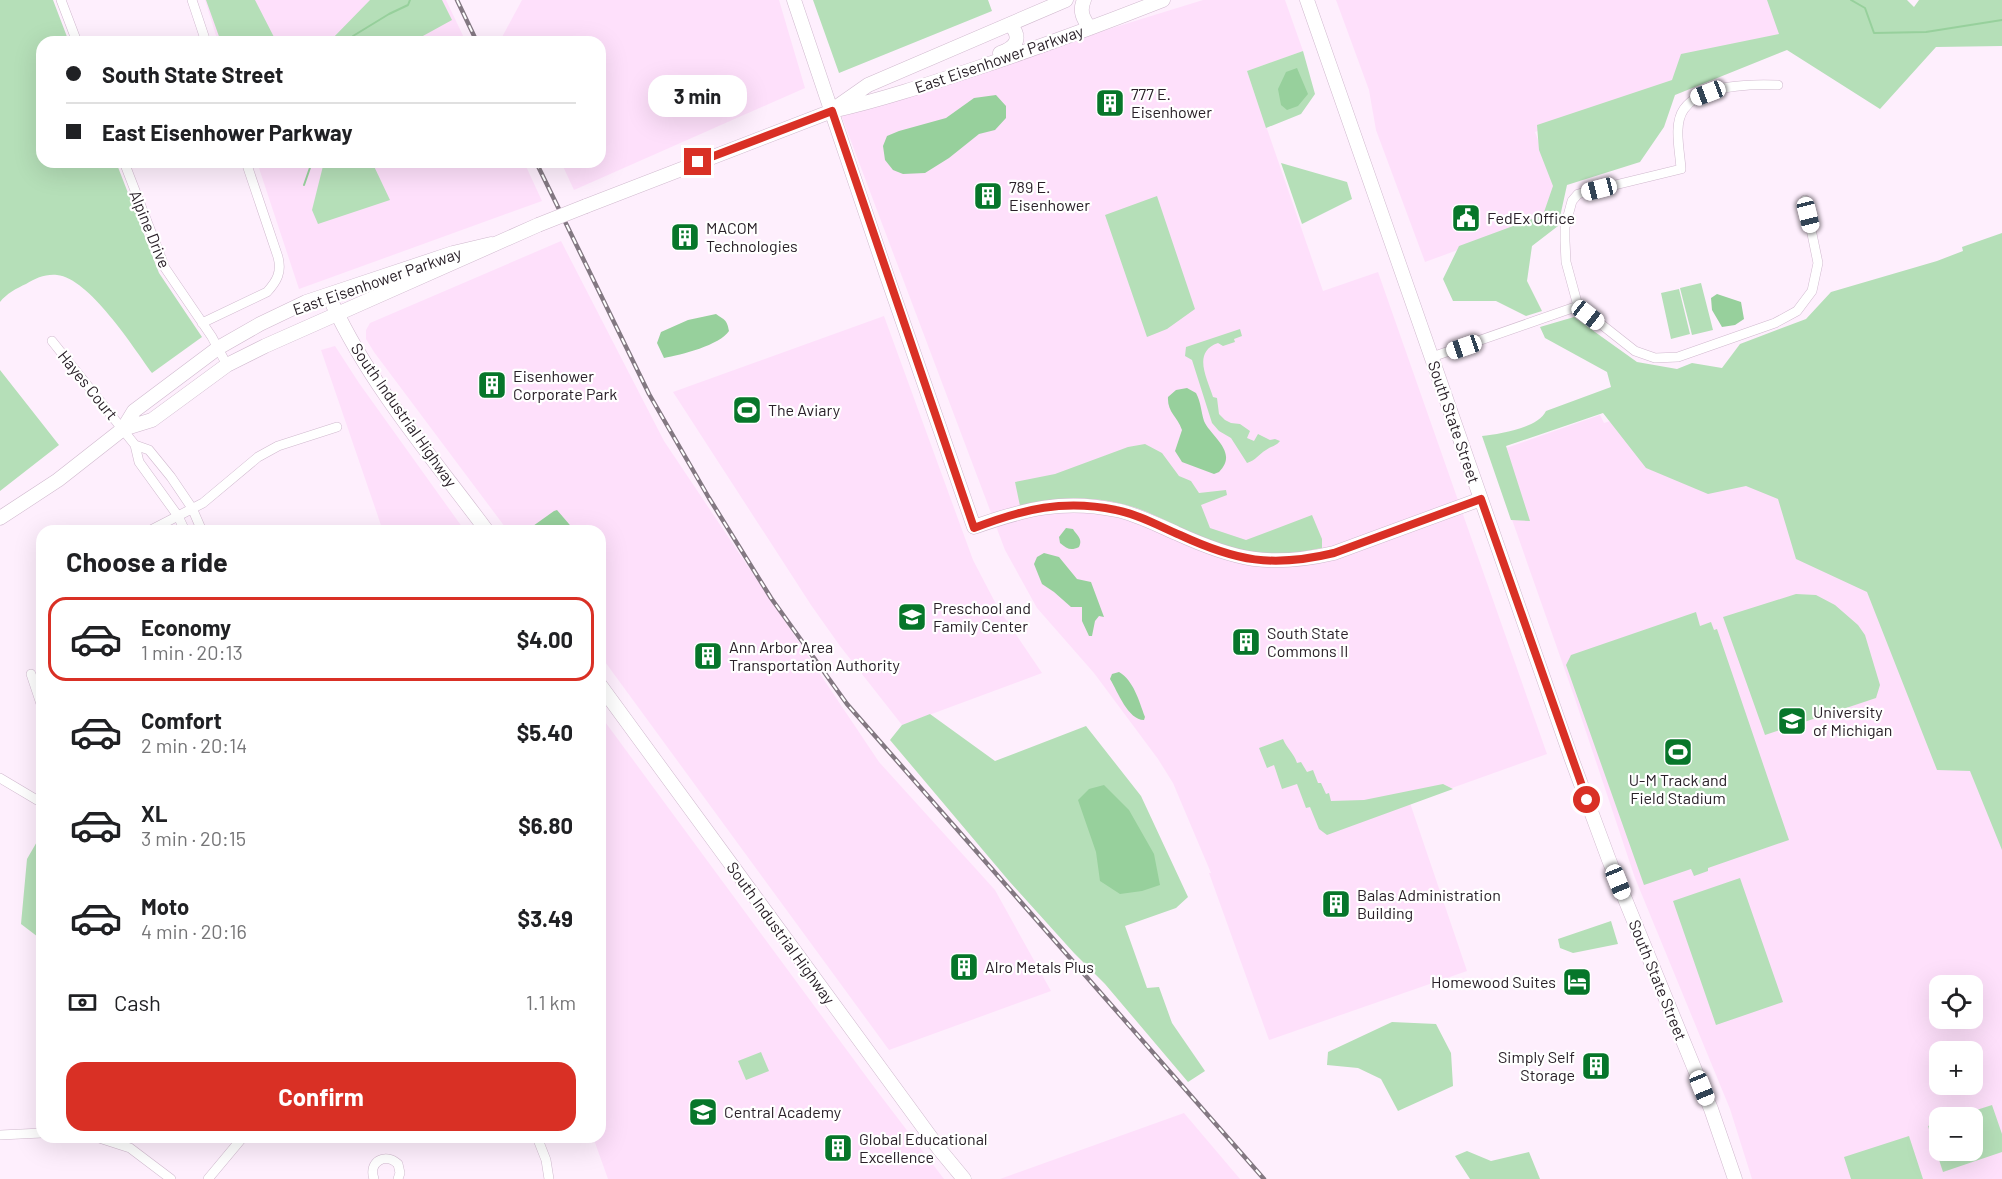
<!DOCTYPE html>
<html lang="en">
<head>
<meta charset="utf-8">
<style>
  :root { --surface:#fff; --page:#f6f6f6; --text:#202124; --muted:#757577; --line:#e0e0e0; --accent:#d93025 }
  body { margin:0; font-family:Barlow,sans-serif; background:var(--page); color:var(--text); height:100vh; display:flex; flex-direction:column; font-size:22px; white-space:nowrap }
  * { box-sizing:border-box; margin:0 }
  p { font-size:20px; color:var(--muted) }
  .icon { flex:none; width:33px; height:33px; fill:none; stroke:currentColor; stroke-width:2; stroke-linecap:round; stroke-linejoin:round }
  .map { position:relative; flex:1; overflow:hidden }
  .drawer { position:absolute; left:36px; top:525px; width:570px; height:618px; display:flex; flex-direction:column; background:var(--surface); border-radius:18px; box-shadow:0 6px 24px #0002 }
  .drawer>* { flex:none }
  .guide { position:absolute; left:36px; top:36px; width:570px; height:132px; border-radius:18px; box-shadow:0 6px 24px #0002; display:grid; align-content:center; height:132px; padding:0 30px; background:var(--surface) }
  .buttons { position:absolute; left:1929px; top:975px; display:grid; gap:12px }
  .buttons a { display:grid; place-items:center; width:54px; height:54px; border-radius:12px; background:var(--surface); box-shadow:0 6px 24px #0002; font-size:30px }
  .end { position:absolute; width:27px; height:27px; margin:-14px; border:8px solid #d93025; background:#fff; box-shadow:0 0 0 3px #fff }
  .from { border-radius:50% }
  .bubble { position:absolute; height:42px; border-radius:18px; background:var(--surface); box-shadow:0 6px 24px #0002; font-size:20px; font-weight:700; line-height:42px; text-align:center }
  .car { position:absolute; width:18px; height:36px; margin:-18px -9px; border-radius:8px; box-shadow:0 0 4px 2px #0007; background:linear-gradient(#fff 24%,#345 0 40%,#fff 0 76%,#345 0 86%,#fff 0) }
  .guide b { display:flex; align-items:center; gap:21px; height:57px; font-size:22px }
  .guide b+b { border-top:2px solid var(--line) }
  .guide i { width:15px; height:15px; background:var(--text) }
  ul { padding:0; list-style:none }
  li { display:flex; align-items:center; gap:18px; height:84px; margin:0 12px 9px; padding:0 18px; border:3px solid transparent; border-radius:18px }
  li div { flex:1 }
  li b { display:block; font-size:22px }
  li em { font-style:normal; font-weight:700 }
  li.current { border-color:var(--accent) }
  li>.icon { width:54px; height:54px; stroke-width:1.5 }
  h2 { padding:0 30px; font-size:27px; line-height:72px }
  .pay { display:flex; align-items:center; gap:15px; height:66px; padding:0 30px; font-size:22px }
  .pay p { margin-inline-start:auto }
  .primary-button { display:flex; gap:12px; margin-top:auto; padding:12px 30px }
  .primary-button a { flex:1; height:69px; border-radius:18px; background:var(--accent); color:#fff; font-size:24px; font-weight:700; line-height:69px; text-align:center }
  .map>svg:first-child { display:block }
</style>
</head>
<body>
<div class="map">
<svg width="2002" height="1179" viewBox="0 0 2002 1179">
  <rect width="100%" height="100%" fill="#feeffd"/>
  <path fill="#fee0fb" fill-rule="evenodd" d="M205,0H446L466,42H218Z
    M522,0H779L805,88L574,190L561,162H600V42H502L501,39Z
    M1203,0H1285L1303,51L1247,71L1323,291L1378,272L1547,754L1410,803L1467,971L1269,1040L1209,873H1211L1173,783L1158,759L1094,673L1037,608L1005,550L840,112Z
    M1336,0H1788L1801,40L1535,132L1555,186L1556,196L1540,220L1425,262L1376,130L1369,90Z
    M257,162H524L542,201L299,289Z
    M561,241L664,441L879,762L995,890L1051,991L889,1050L600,655V531H508L374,352L366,339V330L370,323Z
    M884,316L973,560L998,608L1042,673L902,725L840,646L811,605L673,392Z
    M335,346L359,383L465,531H383L321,350Z
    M2002,356V1179H1752L1730,1109L1635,878L1574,696L1489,454L1600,415L1604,423L1673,401ZM1940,986H1972V1018H1940ZM1940,1052H1972V1084H1940ZM1940,1118H1972V1150H1940Z
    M600,715L874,1087L944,1179H608L593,1137H600Z
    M1184,1113L1240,1179H1000Z"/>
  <path fill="#b5dfb8" d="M0,0H53L69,42H42V162H116L159,273L202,337L152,373C133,347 89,278 57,275C45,274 36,278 26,284C17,288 6,294 0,302Z
    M206,0H255L276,41L281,42H221Z
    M370,0H442L452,20L412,42H329Z
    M813,0H988L992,11L839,73Z
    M1767,0H1907L1914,7L1919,0H2002V46L1936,47L1880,109L1787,50L1675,95L1664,127L1640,162L1567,185L1558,226L1532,246L1527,281L1542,311L1526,316L1496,301H1453L1443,279L1459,246L1543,215L1553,186L1539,150L1537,125L1672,80L1681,54L1779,34Z
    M1303,51L1315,94L1301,114L1266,128L1247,71Z
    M324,162H372L390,200L318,224L312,210Z
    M1281,163L1347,182L1352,199L1302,224Z
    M1157,196L1195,309L1167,329L1147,337L1105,215Z
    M2002,233V850L1970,771L1937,770L1867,592L1796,559L1778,499L1746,486L1708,494L1646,468L1603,413L1506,446L1530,521L1511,520L1482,436C1500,434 1538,428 1546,411L1611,387L1607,372L1545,338L1540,327L1574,317L1637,362L1677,369L1692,363L1722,368L1740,344L1806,319L1831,292L1937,261L1963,251L1962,247Z
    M1701,283L1713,330L1692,335L1680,288Z
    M1679,289L1690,334L1671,339L1661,293Z
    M1240,329L1242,336L1234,339L1235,342L1223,346L1218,343C1192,352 1207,378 1213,397L1217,398L1219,414L1225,420L1231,423L1240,424L1250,431L1247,438L1254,441L1258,434L1270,440L1275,439L1280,441C1275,447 1271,446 1266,450C1258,455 1256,460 1247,463L1231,438L1219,431L1212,423L1192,360L1185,356L1186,347Z
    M0,370L59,445L0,491Z
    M1145,444L1162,453L1179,476L1191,481L1199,493L1226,490L1227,495L1201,505L1210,528L1246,540L1312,515L1322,539V548C1300,552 1281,556 1258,554C1219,551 1183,527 1147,512C1107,495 1061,495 1020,506L1015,482L1055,474L1128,447Z
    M1796,594L1816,595L1835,605L1858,625L1865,635L1880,685L1876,698L1765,735L1723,617Z
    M1696,612L1700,626L1711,622L1714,630L1717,629L1789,840L1708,868V871L1694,876L1691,869L1644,885L1566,665L1571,655Z
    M930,714L995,761L1086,726L1141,796L1188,897L1176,908L1125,926L1147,988L1159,987L1172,1023L1205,1071L1188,1082L1105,984L1074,953L1009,881L890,740L902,725Z
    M1283,739C1287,749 1294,753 1297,763L1301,762L1307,772L1313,770L1318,783H1321L1326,794L1329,793L1331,801L1364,800L1443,784L1453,789L1327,835L1319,829L1310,807L1306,808L1297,784L1282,789L1274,765L1267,768L1259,748Z
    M42,833V940L21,924L27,859Z
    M1740,878L1783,1002L1716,1025L1673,901Z
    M1611,921L1618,944L1573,953L1560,948L1558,939Z
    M1392,1022L1436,1024L1451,1053L1453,1086L1398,1111L1381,1079L1358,1068L1327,1065L1328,1052Z
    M761,1052L769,1071L746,1080L738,1061Z
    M1992,1105L2002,1134V1152L1943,1172L1928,1126L1939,1122L1940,1150H1972V1118L1955,1117Z
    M1909,1136L1923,1179H1851L1844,1157Z
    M1467,1151L1491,1161L1529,1152L1540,1179H1470L1455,1156Z"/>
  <path fill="#97d09c" d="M1297,68L1308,94L1298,106L1287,110L1281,105L1278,89L1286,72Z
    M996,95L1006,106V118L995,130L979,134L949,158L925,173L903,174L893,170L885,160L883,146L887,136L899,131L946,118L974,98Z
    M1717,294L1741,302L1744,319L1735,325L1722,327L1712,310L1711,298Z
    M716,314C724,320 727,319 729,331C720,345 681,355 664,358L657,343L661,332L688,320Z
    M1187,388L1196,393C1201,402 1201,412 1204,421C1211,437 1239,452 1219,472L1214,474L1182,462L1175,451L1182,430C1177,416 1167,412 1168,397L1176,390Z
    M557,510L575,531H526L554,511Z
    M1066,528L1073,529C1077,536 1083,538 1079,547C1071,551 1067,549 1060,543L1059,537Z
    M1044,553L1059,557L1077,579L1091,582L1104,617L1099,616L1095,621L1092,636H1089L1082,621V607H1071L1054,592L1042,584L1034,564L1037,557Z
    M1119,672C1134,681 1139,701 1145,717L1144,720C1128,720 1118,692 1110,679L1112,674Z
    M1104,785L1129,810L1154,854L1160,885L1142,891L1120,894L1100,881L1096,852L1078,800L1089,789Z"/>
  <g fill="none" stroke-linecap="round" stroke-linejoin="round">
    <path stroke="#97d09c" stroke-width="2" d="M1851,0L1865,8L1874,33L1926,32L2002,20
      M351,42L353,36L389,14L408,5L410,0
      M304,185L312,162"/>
    <g stroke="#d0b9ce" stroke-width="10">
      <path id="street" d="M61,0L77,42
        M192,0L206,42
        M1778,85C1751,84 1702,84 1684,109C1673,124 1680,151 1681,169L1578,194L1572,201L1565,227V241L1566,262L1578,306L1635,351L1655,358L1678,357L1775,323L1797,311L1812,291L1818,263L1805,200
        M124,162L165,268L212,337L227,365
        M202,323L267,292C277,281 282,272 278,257L246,162
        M52,341L135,445L139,462L178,516L185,531
        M1432,357L1578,306
        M135,445L149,450L171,477L192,508L202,531
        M149,531L203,503L258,457L278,446L337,427
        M31,674L42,707
        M0,778L42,803
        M0,1135L42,1133
        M96,1137L130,1148L171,1179
        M537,1137L546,1160L549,1179
        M208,1179L243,1137
        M374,1179C368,1162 385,1152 398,1164L400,1173L398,1179"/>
    </g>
    <g stroke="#d0b9ce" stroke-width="15">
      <path id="secondary" d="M794,0L887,276L974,527C1024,509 1064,499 1116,510C1137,514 1157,525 1176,533C1235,560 1269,568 1334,553L1481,499
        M1084,0C1079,11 1083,19 1090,28
        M1307,0L1572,760L1609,860L1711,1109L1735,1179
        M1000,53C1017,47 1022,38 1010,24
        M838,106L868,85L1066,0
        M586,206L832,111C881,100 929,84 977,68C1040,47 1102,24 1163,0
        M333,305C372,388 433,458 487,531
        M123,429L152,420L227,365L265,346L538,225
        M0,518L58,480L123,429L134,411L218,348L260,324L306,302L453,253L491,244
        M600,685L940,1150L964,1179"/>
    </g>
    <use href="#street" stroke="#fff" stroke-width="9"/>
    <use href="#secondary" stroke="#fff" stroke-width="14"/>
    <g stroke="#837882" stroke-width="4.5">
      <path id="rail" d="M457,0L477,42
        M536,162L649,394L709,498L771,598L847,704L1264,1179"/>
    </g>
    <use href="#rail" stroke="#fff" stroke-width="2" stroke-dasharray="7" stroke-linecap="butt"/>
    <g stroke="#d0b9ce" stroke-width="15" stroke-linecap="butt">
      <path id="secondary-bridge" d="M538,225L586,206"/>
    </g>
    <use href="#secondary-bridge" stroke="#fff" stroke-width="14"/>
  </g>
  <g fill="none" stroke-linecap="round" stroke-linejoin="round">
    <path stroke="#d93025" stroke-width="8" d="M698,162L832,111L974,528C1023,509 1064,499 1116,510C1138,514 1159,526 1180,535C1236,561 1272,568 1334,553L1481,499L1587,800"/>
  </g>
  <defs>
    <g id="building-square" transform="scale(1.5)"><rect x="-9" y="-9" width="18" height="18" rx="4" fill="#07762a" stroke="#fff"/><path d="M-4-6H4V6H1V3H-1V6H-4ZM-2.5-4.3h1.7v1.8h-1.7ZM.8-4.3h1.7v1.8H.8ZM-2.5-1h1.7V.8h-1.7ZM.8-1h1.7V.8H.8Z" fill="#fff"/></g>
    <g id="civic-square" transform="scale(1.5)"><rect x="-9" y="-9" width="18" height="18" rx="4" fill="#07762a" stroke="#fff"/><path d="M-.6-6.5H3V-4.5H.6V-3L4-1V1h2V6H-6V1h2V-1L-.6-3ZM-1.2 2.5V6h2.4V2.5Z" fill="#fff"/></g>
    <g id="stadium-square" transform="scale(1.5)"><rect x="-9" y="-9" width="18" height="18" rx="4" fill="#07762a" stroke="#fff"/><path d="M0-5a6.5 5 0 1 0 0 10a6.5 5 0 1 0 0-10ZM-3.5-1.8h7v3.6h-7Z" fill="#fff"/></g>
    <g id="school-square" transform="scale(1.5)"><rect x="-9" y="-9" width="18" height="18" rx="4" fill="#07762a" stroke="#fff"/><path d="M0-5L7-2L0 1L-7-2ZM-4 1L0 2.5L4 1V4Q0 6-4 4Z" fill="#fff"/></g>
    <g id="university-square" transform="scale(1.5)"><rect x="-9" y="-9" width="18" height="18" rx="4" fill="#07762a" stroke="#fff"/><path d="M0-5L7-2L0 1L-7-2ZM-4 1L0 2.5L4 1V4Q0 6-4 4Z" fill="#fff"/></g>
    <g id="hotel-square" transform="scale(1.5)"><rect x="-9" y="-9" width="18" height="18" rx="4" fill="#07762a" stroke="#fff"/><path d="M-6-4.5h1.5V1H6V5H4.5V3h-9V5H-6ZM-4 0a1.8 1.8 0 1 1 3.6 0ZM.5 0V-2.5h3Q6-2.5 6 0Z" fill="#fff"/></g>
  </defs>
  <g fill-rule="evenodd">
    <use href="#building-square" x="1110" y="103"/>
    <use href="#building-square" x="988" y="196"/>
    <use href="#civic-square" x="1466" y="218"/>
    <use href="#building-square" x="685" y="237"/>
    <use href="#building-square" x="492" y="385"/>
    <use href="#stadium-square" x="747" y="410"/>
    <use href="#school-square" x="912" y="617"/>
    <use href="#building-square" x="1246" y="642"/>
    <use href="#building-square" x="708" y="656"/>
    <use href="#university-square" x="1792" y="721"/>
    <use href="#stadium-square" x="1678" y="752"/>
    <use href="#building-square" x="1336" y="904"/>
    <use href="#building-square" x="964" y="967"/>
    <use href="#hotel-square" x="1577" y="982"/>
    <use href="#building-square" x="1596" y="1066"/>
    <use href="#school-square" x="703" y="1112"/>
    <use href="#building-square" x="838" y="1148"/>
  </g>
  <g text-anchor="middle" stroke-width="4.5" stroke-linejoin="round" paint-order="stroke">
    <g font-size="16" fill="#2a2129" stroke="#fff">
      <text transform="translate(999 59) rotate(-19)" y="6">East Eisenhower Parkway</text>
      <text transform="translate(150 229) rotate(68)" y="6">Alpine Drive</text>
      <text transform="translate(377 281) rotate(-19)" y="6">East Eisenhower Parkway</text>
      <text transform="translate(88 385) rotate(51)" y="6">Hayes Court</text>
      <text transform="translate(404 415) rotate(55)" y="6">South Industrial Highway</text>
      <text transform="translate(1454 422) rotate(71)" y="6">South State Street</text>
      <text transform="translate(781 933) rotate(54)" y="6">South Industrial Highway</text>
      <text transform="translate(1658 980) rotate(68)" y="6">South State Street</text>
    </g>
    <g font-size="16" fill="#2a2129" stroke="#fff" text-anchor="start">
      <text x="1131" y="100">777 E.<tspan x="1131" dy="18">Eisenhower</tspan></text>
      <text x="1009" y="193">789 E.<tspan x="1009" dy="18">Eisenhower</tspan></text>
      <text x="1487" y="224">FedEx Office</text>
      <text x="706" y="234">MACOM<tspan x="706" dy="18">Technologies</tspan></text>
      <text x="513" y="382">Eisenhower<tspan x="513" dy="18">Corporate Park</tspan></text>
      <text x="768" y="416">The Aviary</text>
      <text x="933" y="614">Preschool and<tspan x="933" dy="18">Family Center</tspan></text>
      <text x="1267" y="639">South State<tspan x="1267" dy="18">Commons II</tspan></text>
      <text x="729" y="653">Ann Arbor Area<tspan x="729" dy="18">Transportation Authority</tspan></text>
      <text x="1813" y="718">University<tspan x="1813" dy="18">of Michigan</tspan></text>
      <text x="1678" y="786" text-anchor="middle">U-M Track and<tspan x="1678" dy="18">Field Stadium</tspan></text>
      <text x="1357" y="901">Balas Administration<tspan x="1357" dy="18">Building</tspan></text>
      <text x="985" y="973">Alro Metals Plus</text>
      <text x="1556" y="988" text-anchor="end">Homewood Suites</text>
      <text x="1575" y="1063" text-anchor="end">Simply Self<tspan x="1575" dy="18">Storage</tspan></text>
      <text x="724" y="1118">Central Academy</text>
      <text x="859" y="1145">Global Educational<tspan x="859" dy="18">Excellence</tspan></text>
    </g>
  </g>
</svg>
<div class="buttons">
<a><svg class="icon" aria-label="locate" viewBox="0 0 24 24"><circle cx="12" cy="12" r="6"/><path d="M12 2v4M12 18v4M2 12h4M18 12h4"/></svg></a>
<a>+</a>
<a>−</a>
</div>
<i class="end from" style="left:1587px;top:800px"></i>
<i class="end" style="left:698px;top:162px"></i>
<div class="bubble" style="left:648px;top:75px;width:99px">3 min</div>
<i class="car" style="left:1708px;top:93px;rotate:249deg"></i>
<i class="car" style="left:1599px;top:189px;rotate:256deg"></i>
<i class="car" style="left:1808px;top:215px;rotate:166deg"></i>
<i class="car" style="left:1588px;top:315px;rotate:128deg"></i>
<i class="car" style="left:1464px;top:347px;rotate:251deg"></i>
<i class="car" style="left:1618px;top:882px;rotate:158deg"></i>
<i class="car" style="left:1702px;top:1088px;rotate:158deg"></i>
<div class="guide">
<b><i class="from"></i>South State Street</b>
<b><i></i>East Eisenhower Parkway</b>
</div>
<section class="drawer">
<h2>Choose a ride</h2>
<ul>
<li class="current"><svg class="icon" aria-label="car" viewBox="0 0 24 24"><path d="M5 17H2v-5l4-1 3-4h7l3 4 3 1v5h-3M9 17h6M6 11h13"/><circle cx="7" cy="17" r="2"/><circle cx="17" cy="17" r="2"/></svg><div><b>Economy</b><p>1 min · 20:13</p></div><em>$4.00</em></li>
<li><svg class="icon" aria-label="car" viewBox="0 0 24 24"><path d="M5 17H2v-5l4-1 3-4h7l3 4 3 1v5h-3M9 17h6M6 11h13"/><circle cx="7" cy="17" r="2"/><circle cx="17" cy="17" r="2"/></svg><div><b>Comfort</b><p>2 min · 20:14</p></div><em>$5.40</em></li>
<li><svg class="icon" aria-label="car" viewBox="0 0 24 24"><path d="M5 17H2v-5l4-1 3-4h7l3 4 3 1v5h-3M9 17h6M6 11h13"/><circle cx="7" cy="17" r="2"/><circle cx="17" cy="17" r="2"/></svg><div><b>XL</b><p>3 min · 20:15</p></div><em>$6.80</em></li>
<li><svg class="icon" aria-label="car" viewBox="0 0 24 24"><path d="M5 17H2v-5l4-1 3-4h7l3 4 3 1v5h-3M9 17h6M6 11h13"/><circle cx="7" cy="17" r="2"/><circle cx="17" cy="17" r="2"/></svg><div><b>Moto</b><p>4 min · 20:16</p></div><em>$3.49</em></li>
</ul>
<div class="pay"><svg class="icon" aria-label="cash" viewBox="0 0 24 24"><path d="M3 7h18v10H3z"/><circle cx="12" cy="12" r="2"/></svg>Cash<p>1.1 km</p></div>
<div class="primary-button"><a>Confirm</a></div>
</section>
</div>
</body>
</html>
